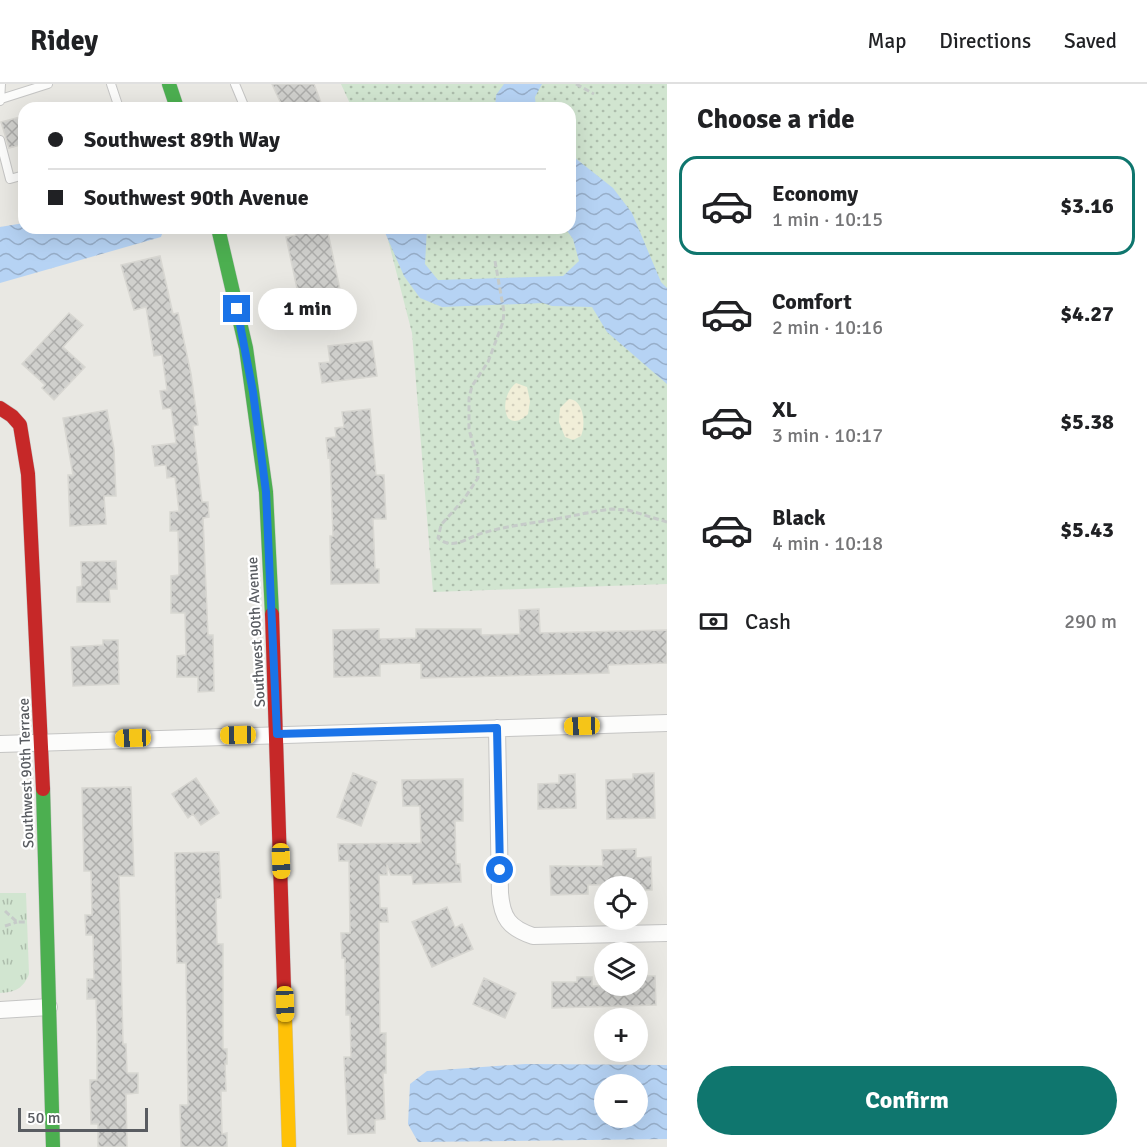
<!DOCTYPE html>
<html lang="en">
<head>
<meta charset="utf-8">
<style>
  :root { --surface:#fff; --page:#f6f6f6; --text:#202124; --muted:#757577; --line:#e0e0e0; --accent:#0f766e }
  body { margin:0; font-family:Signika,sans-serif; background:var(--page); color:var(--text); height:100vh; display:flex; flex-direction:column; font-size:22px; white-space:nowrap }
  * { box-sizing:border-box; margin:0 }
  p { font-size:20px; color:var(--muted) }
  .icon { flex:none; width:33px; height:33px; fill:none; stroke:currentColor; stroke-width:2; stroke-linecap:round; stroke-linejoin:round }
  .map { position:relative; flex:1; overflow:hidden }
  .sheet { display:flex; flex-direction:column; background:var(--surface); width:480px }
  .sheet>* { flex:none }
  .top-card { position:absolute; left:18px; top:18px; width:558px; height:132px; border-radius:18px; box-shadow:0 6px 24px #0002; display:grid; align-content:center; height:132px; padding:0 30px; background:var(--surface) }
  .tools { position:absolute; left:594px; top:792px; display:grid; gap:12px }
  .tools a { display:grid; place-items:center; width:54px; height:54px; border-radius:50%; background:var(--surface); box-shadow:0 6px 24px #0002; font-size:30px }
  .scale { position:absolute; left:18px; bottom:15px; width:130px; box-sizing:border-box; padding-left:6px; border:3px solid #595c61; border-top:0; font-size:16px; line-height:21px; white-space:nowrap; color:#595c61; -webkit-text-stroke:4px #fff; paint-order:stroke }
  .end { position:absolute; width:27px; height:27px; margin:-14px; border:8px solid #1a73e8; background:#fff; box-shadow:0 0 0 3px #fff }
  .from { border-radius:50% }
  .bubble { position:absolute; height:42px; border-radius:21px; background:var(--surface); box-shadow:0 6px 24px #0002; font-size:20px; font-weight:800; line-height:42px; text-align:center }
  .car { position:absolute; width:18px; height:36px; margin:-18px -9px; border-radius:8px; box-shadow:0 0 4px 2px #0007; background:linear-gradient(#f5c518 24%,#345 0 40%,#f5c518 0 76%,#345 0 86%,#f5c518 0) }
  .top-card b { display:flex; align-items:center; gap:21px; height:57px; font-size:22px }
  .top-card b+b { border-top:2px solid var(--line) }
  .top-card i { width:15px; height:15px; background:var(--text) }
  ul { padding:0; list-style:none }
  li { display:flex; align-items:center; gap:18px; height:99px; margin:0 12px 9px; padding:0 18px; border:3px solid transparent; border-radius:18px }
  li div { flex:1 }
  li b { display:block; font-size:22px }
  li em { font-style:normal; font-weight:800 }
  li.current { border-color:var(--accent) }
  li>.icon { width:54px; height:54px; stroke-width:1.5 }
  h2 { padding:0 30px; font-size:27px; line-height:72px }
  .pay { display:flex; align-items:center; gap:15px; height:66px; padding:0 30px; font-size:22px }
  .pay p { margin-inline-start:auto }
  .cta { display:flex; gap:12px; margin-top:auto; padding:12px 30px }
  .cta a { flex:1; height:69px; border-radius:36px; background:var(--accent); color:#fff; font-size:24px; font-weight:800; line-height:69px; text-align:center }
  header { display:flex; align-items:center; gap:36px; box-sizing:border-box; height:84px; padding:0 30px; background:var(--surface); border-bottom:2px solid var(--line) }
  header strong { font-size:28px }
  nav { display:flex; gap:33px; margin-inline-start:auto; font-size:21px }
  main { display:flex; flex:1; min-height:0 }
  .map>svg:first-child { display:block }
</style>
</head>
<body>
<header>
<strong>Ridey</strong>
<nav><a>Map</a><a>Directions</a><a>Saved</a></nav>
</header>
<main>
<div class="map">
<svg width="667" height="1063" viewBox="0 0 667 1063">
  <defs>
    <pattern id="grass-dots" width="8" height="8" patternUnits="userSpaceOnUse" patternTransform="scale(1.5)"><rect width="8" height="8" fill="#d1e5d0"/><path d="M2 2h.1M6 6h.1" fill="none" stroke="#adbdac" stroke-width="1.8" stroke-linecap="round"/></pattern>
    <pattern id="sand-dots" width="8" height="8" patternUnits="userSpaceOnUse" patternTransform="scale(1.5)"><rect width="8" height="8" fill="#f1eed8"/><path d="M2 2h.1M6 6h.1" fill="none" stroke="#d1cebc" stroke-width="1.8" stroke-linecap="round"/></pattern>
    <pattern id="park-tufts" width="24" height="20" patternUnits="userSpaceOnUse" patternTransform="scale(1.5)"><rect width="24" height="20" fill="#d1e5d0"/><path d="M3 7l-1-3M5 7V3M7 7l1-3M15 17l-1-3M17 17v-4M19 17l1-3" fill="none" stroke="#adbdac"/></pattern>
    <pattern id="water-waves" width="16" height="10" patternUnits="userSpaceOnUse" patternTransform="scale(1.5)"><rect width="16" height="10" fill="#b6d3f4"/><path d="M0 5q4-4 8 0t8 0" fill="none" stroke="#97aec9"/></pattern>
    <pattern id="building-cross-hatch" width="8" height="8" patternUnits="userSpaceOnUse" patternTransform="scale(1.5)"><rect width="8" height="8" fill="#d0d0cd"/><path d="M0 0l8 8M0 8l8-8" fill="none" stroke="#acacaa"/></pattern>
  </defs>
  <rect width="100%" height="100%" fill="#e9e8e3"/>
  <path fill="url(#grass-dots)" d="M341,0H667V500L433,508L412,249L385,144H570V24H352Z"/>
  <path fill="url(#sand-dots)" d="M516,299L527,303L530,317L528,330C522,336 514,340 508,334C502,323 506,307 516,299Z
    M569,315C584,316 586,340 581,352L573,356L565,353L559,338L560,324Z"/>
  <path fill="url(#park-tufts)" d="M0,809H26L29,890C23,905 15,908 0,909Z"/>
  <path fill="url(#water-waves)" fill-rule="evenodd" d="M504,0H542L535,13L536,24H495L496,11Z
    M570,70L613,104L632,129L661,198L667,204V300L607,248L592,223L552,222L543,219L442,223L420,214L404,192L383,144H427L425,180L438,196L563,192L579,177L573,155L565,144H570Z
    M24,139V144H164L161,153L0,199V143Z
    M525,980L667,981V1055L418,1058L408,1040L410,1000L427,987ZM604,1000H638V1034H604Z"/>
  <path fill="url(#building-cross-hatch)" stroke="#d8d7d2" stroke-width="1.5" d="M272,0H314L323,24H283Z
    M24,32V60L9,64L1,38Z
    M294,144H327L346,234L305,242L286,153L296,151Z
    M160,172L173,230L178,229L191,290L198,341L193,342L202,418H208L209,433L203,434L208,551H213L214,607L198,608V593H177V572L186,571L185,529H171V492L179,491L178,447H170V428L179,427L175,393L167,394L166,381L155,382L152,362L176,359L171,324L163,325L160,307L167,306L162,271L154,272L146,223L134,226L121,181Z
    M69,229L83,241L63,263L85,283L54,316L42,304L45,301L22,280Z
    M372,257L377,292L322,299L319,279L330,278L328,262Z
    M370,325L376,391H384L386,435H373L375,485H379V499L331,500L330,452H333L330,373L328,374L326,354L336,353L335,344L344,343L342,328Z
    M107,326L114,365L116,412H104L106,440L70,442L68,391H73L63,334Z
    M116,477L117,505H109L110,518H77V503L82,502L81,478Z
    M539,525L540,549L667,546V579L608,581L609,589L421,594V579L380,580V592L334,593L333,546L379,545V555L416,554V545H481V551L520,550L519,526Z
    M103,556H118L119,600L73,602L71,563L103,561Z
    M353,689L377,698L361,742L337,733Z
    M654,689L655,734L607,735L606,696L633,695V690Z
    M575,690L576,724L538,725V700L559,699V691Z
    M196,694L219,729L201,741L193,730L188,734L172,710Z
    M463,695V737H455L456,780H460L461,798L413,800L412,791H391L387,781V791H379L380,824H387L388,838H379L380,949H386V989H383L385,1035L375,1036V1049L348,1050L344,973H351L350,931H346L345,874H342L341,849H350L349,777H339L338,760L421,759L420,722H403L402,696Z
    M131,703L134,792H119L120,831L123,960H126L127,989H138V1009L126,1010L127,1063H98V1040H91L90,996H97V947L96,915H87V895H94L93,851H86L85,831H92L91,787H84L82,704Z
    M636,765V774L651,773L652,806H638L637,800L588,801V810L551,811L550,782H603L602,766Z
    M219,768L221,814L216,815L217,860H223V965H227V980H225L226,1007H221L222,1050L227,1049V1063H181L180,1021H188L186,879H177L175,769Z
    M447,823L455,844L462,840L473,865L432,883L412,838Z
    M638,892H655L656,921L552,924V898H577V893H592V902H638Z
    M484,894L516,909L505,934L473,920Z"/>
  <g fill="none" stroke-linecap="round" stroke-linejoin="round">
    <g stroke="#c5c5c4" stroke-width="10">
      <path id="lane" d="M111,0L119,24
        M235,0L245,24
        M1,15L48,0
        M0,17L1,0
        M0,56L10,95L24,91"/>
    </g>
    <g stroke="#c5c5c4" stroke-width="18">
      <path id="street" d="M497,644L500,809C502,834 509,844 533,852L667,849
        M0,660L667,639
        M0,926L49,923"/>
    </g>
    <g stroke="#c6c6c5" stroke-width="15">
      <path id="fast" d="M169,0L177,24
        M218,144L246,264L266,408L272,530
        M43,705L53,1063"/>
    </g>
    <g stroke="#c6c6c5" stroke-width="15">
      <path id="slow" d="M284,904L289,1063"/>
    </g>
    <g stroke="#c6c6c5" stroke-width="15">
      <path id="jam" d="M0,324L12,332L20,341L28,390L43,705
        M272,530L284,904"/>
    </g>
    <path stroke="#c6cbc9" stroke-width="3" stroke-dasharray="6 3" stroke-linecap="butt" d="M576,0L594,10
      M495,177L504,228L503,238L488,278L472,302L469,314V345L478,380V394L464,415L441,441L438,454C453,468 471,451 486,448C511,441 536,439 561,434C578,431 594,427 612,425L628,426L667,438
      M5,827L17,838H26
      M5,842L17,838"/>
    <use href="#lane" stroke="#fcfcfb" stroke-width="8"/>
    <use href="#street" stroke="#fcfcfb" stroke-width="16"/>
    <use href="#fast" stroke="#4caf50" stroke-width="14"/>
    <use href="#slow" stroke="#ffc107" stroke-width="14"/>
    <use href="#jam" stroke="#c62828" stroke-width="14"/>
  </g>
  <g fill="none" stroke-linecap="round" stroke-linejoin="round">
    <path stroke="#1a73e8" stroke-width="8" d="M237,225L253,308L266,408L277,650L497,644L500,786"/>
  </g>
  <g text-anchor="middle" stroke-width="4.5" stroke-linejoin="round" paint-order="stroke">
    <g font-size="15" fill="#595c61" stroke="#fff">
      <text transform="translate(256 548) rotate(-93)" y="5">Southwest 90th Avenue</text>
      <text transform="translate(26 689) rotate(-92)" y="5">Southwest 90th Terrace</text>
    </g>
  </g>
</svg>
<div class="tools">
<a><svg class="icon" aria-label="locate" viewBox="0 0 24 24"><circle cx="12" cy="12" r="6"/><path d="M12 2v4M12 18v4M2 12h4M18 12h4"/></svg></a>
<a><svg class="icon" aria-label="layers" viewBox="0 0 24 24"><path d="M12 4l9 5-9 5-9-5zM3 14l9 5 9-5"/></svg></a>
<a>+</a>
<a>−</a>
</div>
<div class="scale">50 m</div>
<i class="end from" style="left:500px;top:786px"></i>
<i class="end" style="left:237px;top:225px"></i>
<div class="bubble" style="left:258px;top:204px;width:99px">1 min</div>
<i class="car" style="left:582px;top:642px;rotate:268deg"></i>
<i class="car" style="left:238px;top:651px;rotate:269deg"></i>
<i class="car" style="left:133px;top:654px;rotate:268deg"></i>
<i class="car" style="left:281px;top:777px;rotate:178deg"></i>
<i class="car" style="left:285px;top:920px;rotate:178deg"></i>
<div class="top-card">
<b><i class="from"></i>Southwest 89th Way</b>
<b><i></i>Southwest 90th Avenue</b>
</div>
</div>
<section class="sheet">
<h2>Choose a ride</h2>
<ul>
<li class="current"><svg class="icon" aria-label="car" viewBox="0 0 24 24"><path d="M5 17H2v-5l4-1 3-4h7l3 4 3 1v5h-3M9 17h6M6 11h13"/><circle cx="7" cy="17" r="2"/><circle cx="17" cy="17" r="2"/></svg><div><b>Economy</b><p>1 min · 10:15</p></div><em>$3.16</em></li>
<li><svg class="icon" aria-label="car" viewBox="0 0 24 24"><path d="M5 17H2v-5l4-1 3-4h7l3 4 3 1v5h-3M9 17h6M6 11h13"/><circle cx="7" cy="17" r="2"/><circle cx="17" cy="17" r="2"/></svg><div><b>Comfort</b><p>2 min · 10:16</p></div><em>$4.27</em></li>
<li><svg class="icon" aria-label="car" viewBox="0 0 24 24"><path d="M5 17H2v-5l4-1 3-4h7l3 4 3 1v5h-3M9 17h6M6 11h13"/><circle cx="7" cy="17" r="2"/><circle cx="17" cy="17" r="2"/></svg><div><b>XL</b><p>3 min · 10:17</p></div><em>$5.38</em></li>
<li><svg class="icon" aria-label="car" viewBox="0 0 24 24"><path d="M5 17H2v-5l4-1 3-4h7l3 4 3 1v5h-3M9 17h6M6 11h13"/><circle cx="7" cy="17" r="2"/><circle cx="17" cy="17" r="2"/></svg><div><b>Black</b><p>4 min · 10:18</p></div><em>$5.43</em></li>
</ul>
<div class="pay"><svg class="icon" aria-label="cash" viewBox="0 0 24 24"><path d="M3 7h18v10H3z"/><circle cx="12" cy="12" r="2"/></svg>Cash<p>290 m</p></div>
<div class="cta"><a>Confirm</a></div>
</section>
</main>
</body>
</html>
